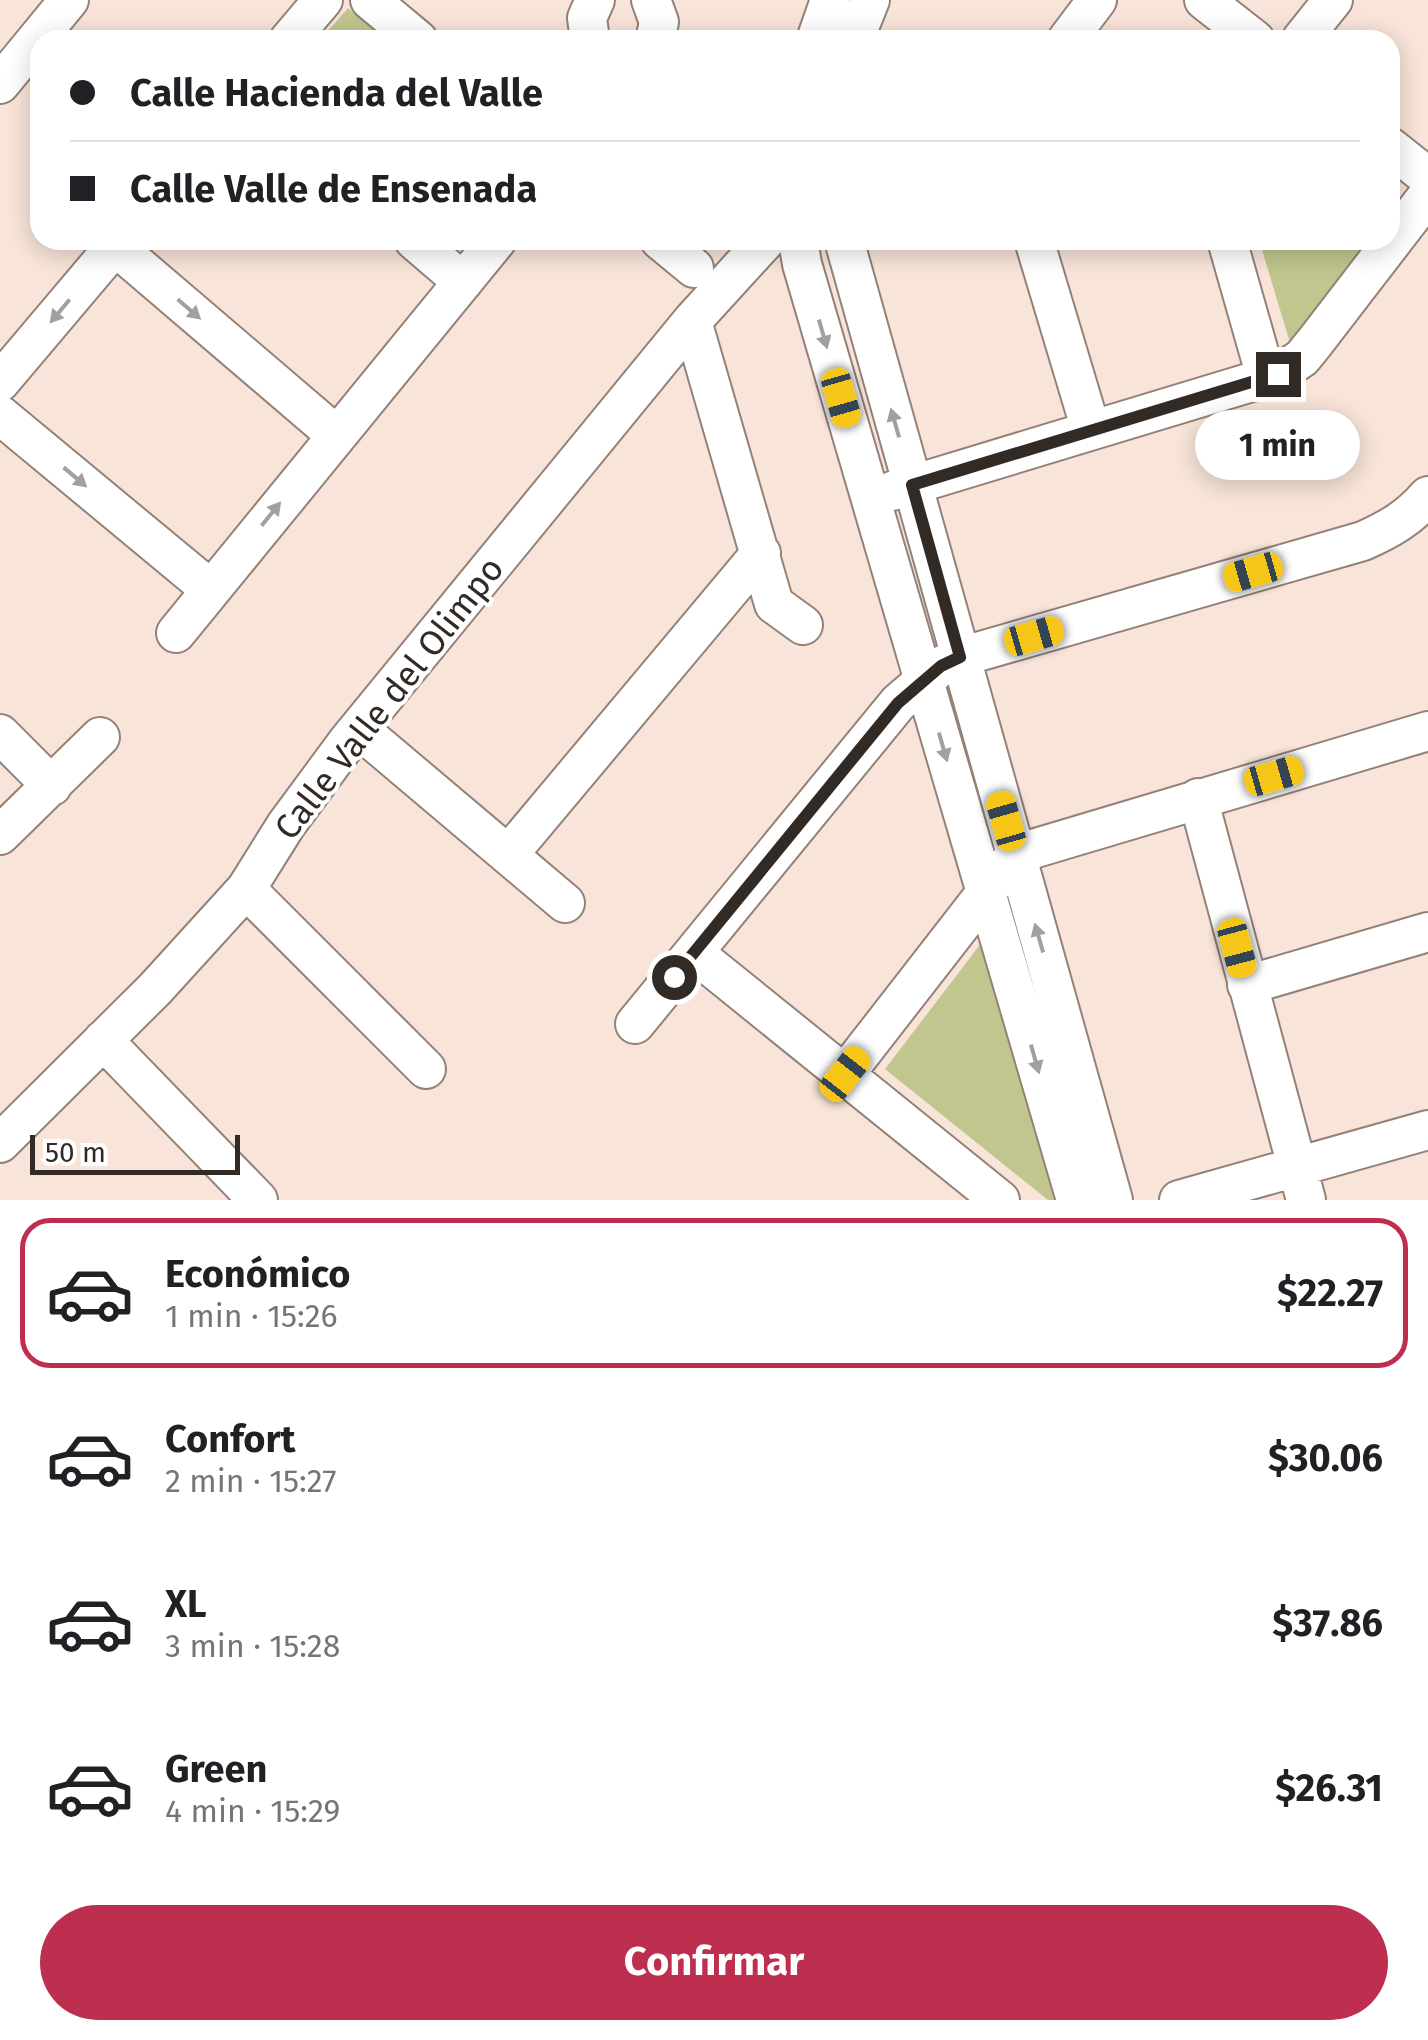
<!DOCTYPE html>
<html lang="es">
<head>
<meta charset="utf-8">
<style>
  :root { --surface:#fff; --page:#f2f2f2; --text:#202124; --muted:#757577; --line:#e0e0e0; --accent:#be2e4e }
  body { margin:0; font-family:"Fira Sans",sans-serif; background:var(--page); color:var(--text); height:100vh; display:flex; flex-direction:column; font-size:38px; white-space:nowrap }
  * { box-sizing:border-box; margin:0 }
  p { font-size:32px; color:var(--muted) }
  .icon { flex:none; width:55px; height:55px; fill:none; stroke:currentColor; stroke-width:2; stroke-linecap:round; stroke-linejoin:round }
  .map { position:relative; height:1200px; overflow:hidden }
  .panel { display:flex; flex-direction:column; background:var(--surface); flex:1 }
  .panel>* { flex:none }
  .banner { position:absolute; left:30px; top:30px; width:1370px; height:220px; border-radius:30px; box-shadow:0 5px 25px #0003; display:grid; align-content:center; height:220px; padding:0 40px; background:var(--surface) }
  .scale { position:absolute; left:30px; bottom:25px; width:210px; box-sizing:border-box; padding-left:10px; border:5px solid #312a25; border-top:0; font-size:28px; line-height:35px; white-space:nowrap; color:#312a25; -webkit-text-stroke:8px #fff; paint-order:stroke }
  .end { position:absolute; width:45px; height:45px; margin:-22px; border:12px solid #312a25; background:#fff; box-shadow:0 0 0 5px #fff }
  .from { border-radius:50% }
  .bubble { position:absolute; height:70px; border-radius:35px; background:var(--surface); box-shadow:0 5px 25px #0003; font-size:32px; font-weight:700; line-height:70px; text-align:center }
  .car { position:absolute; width:30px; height:60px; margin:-30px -15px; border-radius:12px; box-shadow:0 0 8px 2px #0007; background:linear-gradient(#f5c518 24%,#345 0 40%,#f5c518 0 76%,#345 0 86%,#f5c518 0) }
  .banner b { display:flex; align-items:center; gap:35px; height:95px; font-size:38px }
  .banner b+b { border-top:2px solid var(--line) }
  .banner i { width:25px; height:25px; background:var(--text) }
  ul { padding:18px 0 0; list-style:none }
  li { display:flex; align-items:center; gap:30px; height:150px; margin:0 20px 15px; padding:0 20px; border:5px solid transparent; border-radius:30px }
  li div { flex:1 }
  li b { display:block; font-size:38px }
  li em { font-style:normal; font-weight:700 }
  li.active { border-color:var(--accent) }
  li>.icon { width:90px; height:90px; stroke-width:1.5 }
  .action { display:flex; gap:20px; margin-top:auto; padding:20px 40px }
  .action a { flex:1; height:115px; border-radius:60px; background:var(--accent); color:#fff; font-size:40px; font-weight:700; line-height:115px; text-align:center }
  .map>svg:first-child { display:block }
</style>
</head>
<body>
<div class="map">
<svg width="1428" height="1200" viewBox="0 0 1428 1200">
  <rect width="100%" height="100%" fill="#f8e4d8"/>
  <path fill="#c0c68e" d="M348,8L385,40H320Z
    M1259,240H1372L1291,346Z
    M989,933L1067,1200H1048L885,1069Z"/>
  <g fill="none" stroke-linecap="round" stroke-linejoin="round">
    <g stroke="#948177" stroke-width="42">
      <path id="minor" d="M370,0L418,40
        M651,0L659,22L655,40
        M1204,0L1255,40
        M289,40L323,0
        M590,40L587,18L595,0
        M816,40L830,0
        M854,40L870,0
        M1067,40L1097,0
        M1301,40L1333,0
        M0,84L69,0
        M1390,147L1428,177
        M414,240L463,282
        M660,240L694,268
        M798,240L802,264L1076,1200
        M844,240L1113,1200
        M1034,240L1091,430
        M1227,240L1266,377
        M115,246L336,435
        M692,321L774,604L803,625
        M0,382L120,240
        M0,415L210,589
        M892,491L1278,374L1302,358L1315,342L1428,195
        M176,633L497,240
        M359,729L565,903
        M0,734L52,786
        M1198,798L1306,1200
        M0,835L100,737
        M508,855L761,553
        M246,889L426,1069
        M694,953L1000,1200
        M1247,985L1428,932
        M635,1024L898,703L941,666L960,657L1363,541C1390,529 1409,518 1428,496
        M103,1040L258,1200
        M845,1074L1016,854L1428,731
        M0,1143L155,989L246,889L286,825L348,741L692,321L766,240
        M1179,1200L1428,1130"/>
    </g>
    <use href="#minor" stroke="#fff" stroke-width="38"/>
  </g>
  <defs><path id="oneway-solid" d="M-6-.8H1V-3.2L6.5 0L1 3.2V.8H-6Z" transform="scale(2.5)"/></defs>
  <g fill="#a29f9d">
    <use href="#oneway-solid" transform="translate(189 309) rotate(41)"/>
    <use href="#oneway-solid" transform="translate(60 311) rotate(130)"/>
    <use href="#oneway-solid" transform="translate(823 334) rotate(74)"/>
    <use href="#oneway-solid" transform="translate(895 423) rotate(-106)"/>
    <use href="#oneway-solid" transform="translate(75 477) rotate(40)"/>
    <use href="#oneway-solid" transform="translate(271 514) rotate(-51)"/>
    <use href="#oneway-solid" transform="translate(943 747) rotate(74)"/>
    <use href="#oneway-solid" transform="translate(1039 938) rotate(-106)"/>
    <use href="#oneway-solid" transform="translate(1035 1059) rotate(74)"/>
  </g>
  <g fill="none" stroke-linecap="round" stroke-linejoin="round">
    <path stroke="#312a25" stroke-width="12" d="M674,977L898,703L941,666L960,657L912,485L1278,374"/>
  </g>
  <g text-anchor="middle" stroke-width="8" stroke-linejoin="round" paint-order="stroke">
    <g font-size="35" fill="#312a25" stroke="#fff">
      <text transform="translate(389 698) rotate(-52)" y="12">Calle Valle del Olimpo</text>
    </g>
  </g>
</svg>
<div class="scale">50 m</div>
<i class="end from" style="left:674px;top:977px"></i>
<i class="end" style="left:1278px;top:374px"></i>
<div class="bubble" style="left:1195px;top:410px;width:165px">1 min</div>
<i class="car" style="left:841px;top:398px;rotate:164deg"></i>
<i class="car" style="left:1253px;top:572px;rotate:254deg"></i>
<i class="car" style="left:1034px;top:636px;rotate:74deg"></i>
<i class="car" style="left:1274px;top:776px;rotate:74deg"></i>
<i class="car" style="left:1006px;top:821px;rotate:344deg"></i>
<i class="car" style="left:1237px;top:948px;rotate:165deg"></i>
<i class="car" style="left:845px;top:1074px;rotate:38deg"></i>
<div class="banner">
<b><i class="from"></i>Calle Hacienda del Valle</b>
<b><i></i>Calle Valle de Ensenada</b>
</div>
</div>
<section class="panel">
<ul>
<li class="active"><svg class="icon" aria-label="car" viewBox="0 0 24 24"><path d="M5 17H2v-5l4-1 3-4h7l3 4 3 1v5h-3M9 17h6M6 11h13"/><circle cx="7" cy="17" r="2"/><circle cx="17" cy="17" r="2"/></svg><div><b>Económico</b><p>1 min · 15:26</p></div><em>$22.27</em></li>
<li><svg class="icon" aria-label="car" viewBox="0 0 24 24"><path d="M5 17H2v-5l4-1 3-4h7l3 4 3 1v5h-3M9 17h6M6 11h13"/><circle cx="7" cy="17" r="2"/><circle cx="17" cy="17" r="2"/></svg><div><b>Confort</b><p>2 min · 15:27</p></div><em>$30.06</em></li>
<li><svg class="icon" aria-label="car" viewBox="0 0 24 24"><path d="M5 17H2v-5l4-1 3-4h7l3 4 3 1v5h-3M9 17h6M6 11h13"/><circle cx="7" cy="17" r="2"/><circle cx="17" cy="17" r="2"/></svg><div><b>XL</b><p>3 min · 15:28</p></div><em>$37.86</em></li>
<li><svg class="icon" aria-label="car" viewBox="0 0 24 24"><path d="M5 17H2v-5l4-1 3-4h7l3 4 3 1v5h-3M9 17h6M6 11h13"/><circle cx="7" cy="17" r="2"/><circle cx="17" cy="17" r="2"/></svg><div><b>Green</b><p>4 min · 15:29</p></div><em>$26.31</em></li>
</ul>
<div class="action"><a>Confirmar</a></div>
</section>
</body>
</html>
